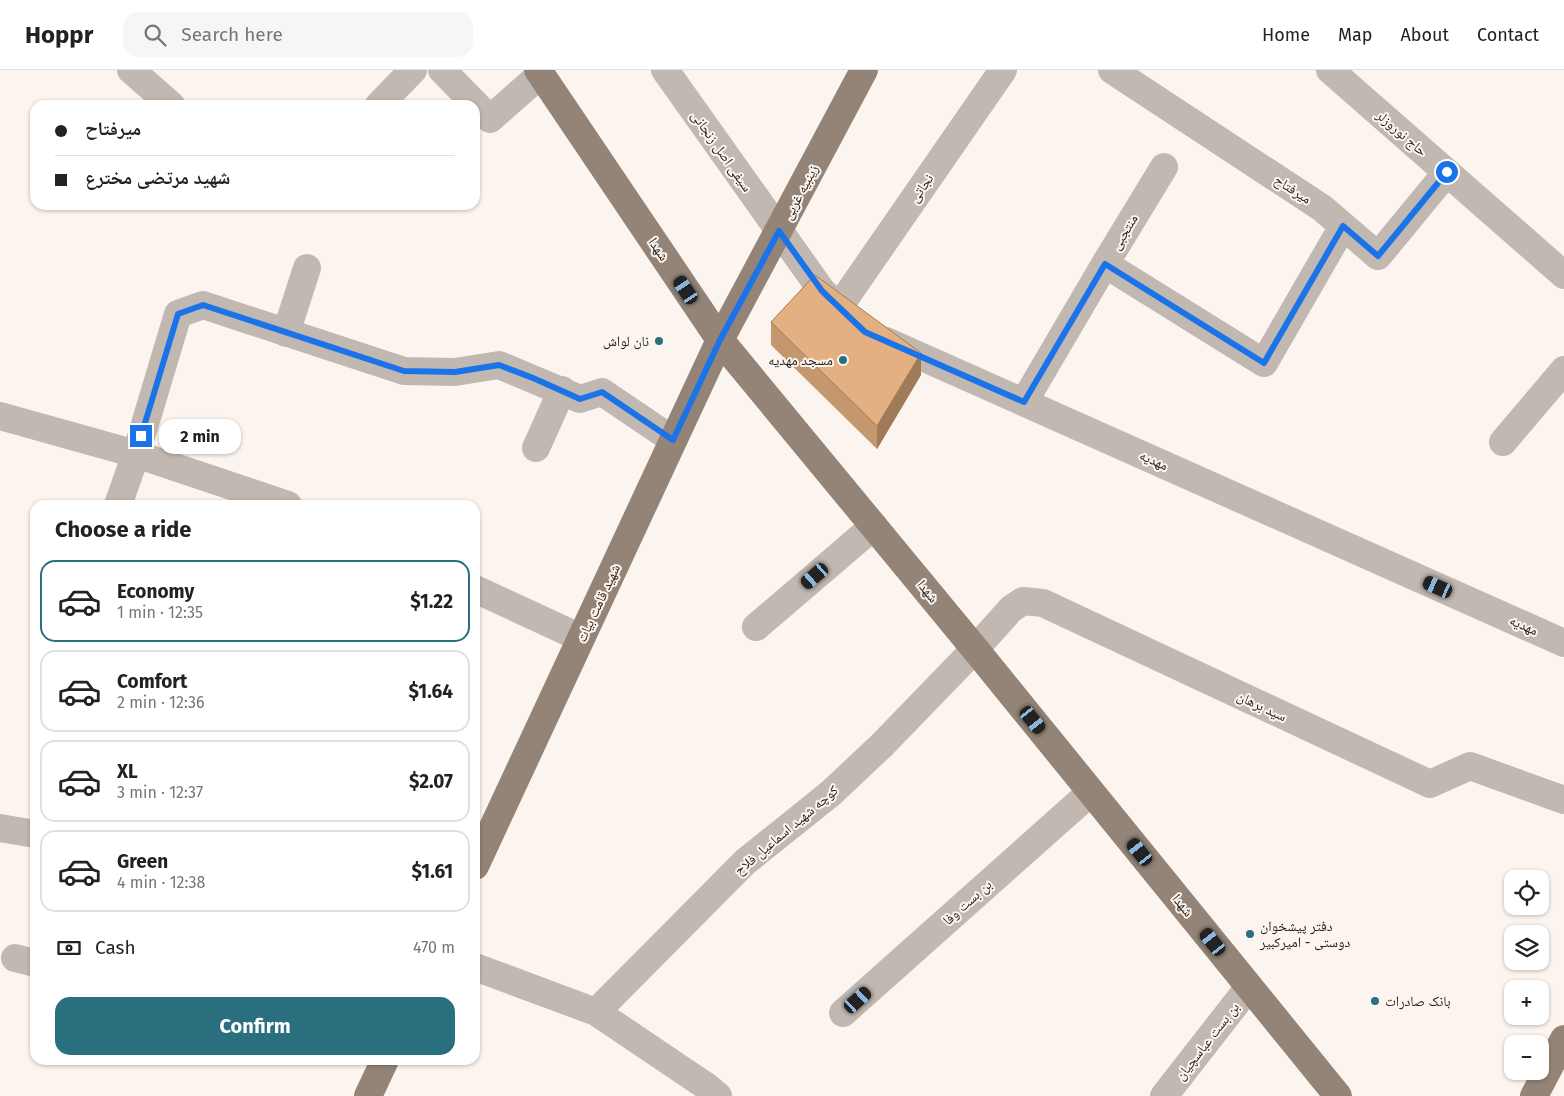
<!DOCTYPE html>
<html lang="en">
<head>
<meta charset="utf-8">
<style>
  :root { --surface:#fff; --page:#f6f6f6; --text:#222; --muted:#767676; --line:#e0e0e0; --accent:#296f7d }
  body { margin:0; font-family:"Fira Sans","Noto Naskh Arabic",sans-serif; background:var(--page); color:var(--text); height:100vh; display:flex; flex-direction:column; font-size:19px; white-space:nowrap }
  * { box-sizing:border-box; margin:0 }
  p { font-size:16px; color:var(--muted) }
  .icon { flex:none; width:28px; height:28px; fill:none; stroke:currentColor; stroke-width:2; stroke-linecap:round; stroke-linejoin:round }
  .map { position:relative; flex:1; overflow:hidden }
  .sheet { position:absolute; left:30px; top:430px; width:450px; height:565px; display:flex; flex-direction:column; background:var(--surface); border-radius:15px; box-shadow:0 1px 4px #0004 }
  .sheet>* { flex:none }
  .guide { position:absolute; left:30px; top:30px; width:450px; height:110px; border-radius:15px; box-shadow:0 1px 4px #0004; display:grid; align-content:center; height:110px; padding:0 25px; background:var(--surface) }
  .fabs { position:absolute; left:1504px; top:800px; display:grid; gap:10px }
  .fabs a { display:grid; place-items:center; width:45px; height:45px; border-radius:10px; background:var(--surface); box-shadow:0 1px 4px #0004; font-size:25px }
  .end { position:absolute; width:22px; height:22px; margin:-11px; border:6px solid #1a73e8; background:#fff; box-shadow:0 0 0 2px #fff }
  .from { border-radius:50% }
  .bubble { position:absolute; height:35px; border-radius:15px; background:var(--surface); box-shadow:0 1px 4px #0004; font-size:16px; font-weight:700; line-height:35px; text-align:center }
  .car { position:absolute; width:15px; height:30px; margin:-15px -8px; border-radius:6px; box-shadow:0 0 4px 1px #0007; background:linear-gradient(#222 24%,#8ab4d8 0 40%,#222 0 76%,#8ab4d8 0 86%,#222 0) }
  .guide b { display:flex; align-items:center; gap:18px; height:48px; font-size:19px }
  .guide b+b { border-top:1px solid var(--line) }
  .guide i { width:12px; height:12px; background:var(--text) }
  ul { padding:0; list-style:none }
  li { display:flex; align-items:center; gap:15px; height:82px; margin:0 10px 8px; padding:0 15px; border:2px solid var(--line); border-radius:15px }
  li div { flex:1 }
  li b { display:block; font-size:19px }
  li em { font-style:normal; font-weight:700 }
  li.selected { border-color:var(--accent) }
  li>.icon { width:45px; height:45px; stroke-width:1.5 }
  h2 { padding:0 25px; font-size:22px; line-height:60px }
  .pay { display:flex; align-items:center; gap:12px; height:55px; padding:0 25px; font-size:19px }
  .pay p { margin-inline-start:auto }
  .primary-button { display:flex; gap:10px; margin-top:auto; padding:10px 25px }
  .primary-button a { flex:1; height:58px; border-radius:15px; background:var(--accent); color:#fff; font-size:20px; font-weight:700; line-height:58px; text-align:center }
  header { display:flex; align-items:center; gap:30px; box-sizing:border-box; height:70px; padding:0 25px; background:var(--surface); border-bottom:1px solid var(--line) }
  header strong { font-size:24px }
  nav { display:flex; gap:28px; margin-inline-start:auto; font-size:18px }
  .search { width:350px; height:45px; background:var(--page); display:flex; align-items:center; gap:12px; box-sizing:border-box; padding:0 18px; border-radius:15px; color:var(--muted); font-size:19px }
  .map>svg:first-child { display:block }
</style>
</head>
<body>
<header>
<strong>Hoppr</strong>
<div class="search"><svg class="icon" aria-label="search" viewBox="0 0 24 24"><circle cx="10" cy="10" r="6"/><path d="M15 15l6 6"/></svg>Search here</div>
<nav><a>Home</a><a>Map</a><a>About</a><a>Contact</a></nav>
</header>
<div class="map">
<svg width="1564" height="1026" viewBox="0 0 1564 1026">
  <rect width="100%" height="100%" fill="#fcf4ee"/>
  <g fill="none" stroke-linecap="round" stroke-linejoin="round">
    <path stroke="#c0b8b1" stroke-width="28" d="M131,0L171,35
      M442,0L490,49L540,5
      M665,0L822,221L836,235
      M1112,0L1322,138L1378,186L1447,102
      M1330,0L1564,205
      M379,35L413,0
      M1105,194L1264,293L1343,156
      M839,237L1003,0
      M286,263L307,198
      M886,271L1564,573
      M1024,332L1105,194L1164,97
      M0,346L136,384L288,435
      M1503,372L1564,300
      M536,378L562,320
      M118,435L136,384L178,244L203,235L404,301L455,302L499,295L580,329L602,322L673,370
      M475,519L581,568
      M756,557L874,456
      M0,758L35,764
      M15,888L35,893
      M475,897L596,942L706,1016L718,1026
      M596,942L745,792L831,723L882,675L975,579L1011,539L1023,531L1043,533L1430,714L1470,696L1564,730
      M843,943L1091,722
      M1164,1026L1249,917"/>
    <path stroke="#938477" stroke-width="28" d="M538,0L720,270L975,579L1338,1026
      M475,796L720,270L864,0
      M368,1026L385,990
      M1534,1026L1564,969"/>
  </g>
  <path fill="#c5976f" d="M771,252L921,305L877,379L771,275Z"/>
  <path fill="#a07b5a" d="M921,283V305L877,379V356Z"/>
  <path fill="#e5b081" stroke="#a07b5a" d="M815,205L921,283L877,356L771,252Z"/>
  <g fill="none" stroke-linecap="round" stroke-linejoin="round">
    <path stroke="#1a73e8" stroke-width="6" d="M141,366L178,244L203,235L404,301L455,302L499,295L533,308L580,329L602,322L673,370L720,270L779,161L822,221L865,262L1024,332L1105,194L1264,293L1343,156L1378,186L1447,102"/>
  </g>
  <g fill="#296f7d" stroke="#fcf4ee" stroke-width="2">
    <circle cx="659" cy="271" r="5"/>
    <circle cx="843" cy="290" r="5"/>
    <circle cx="1250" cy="864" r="5"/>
    <circle cx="1375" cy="931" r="5"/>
  </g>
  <g text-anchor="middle" stroke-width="4" stroke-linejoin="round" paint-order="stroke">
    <g font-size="14" fill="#29221c" stroke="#fcf4ee">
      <text transform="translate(1402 63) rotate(41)" y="5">حاج نوروزلر</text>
      <text transform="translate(722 81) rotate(55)" y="5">سیفی اصل زنجانی</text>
      <text transform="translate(921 118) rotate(-55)" y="5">نجاتی</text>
      <text transform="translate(1293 119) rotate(33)" y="5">میرفتاح</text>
      <text transform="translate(800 122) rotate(-62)" y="5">زینبیه غربی</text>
      <text transform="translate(1124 162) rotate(-59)" y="5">منتجبی</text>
      <text transform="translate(659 179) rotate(56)" y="5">شهدا</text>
      <text transform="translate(1154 390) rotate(24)" y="5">مهدیه</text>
      <text transform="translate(928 521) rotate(51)" y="5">شهدا</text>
      <text transform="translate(598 533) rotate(-65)" y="5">شهید قامت بیات</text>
      <text transform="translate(1524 555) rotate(24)" y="5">مهدیه</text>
      <text transform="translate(1262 636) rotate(25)" y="5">سید برهان</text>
      <text transform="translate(786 760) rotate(-40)" y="5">کوچه شهید اسماعیل فلاح</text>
      <text transform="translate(967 832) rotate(-42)" y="5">بن بست وفا</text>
      <text transform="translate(1183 835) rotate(51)" y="5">شهدا</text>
      <text transform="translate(1207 971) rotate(-52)" y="5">بن بست عباسچیان</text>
    </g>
    <g font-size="14" fill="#29221c" stroke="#fcf4ee" text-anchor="end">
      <text x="649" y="276">نان لواش</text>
      <text x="833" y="295">مسجد مهدیه</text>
      <text x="1260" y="861" text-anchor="start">دفتر پیشخوان<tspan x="1260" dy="16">دوستی - امیرکبیر</tspan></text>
      <text x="1385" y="936" text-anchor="start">بانک صادرات</text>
    </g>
  </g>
</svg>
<div class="fabs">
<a><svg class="icon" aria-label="locate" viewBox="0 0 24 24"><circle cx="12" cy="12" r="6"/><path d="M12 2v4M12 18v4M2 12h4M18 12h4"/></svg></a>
<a><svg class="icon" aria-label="layers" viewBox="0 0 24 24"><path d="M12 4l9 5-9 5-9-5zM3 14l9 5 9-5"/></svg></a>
<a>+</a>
<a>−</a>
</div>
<i class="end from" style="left:1447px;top:102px"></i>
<i class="end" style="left:141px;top:366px"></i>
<div class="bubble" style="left:159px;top:349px;width:82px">2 min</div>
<i class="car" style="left:686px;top:220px;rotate:326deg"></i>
<i class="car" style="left:815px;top:506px;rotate:229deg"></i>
<i class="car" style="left:1438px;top:517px;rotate:294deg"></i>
<i class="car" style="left:1033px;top:650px;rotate:141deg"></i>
<i class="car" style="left:1140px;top:782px;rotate:321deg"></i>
<i class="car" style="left:1213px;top:872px;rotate:321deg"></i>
<i class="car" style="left:858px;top:930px;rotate:48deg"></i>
<div class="guide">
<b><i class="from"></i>میرفتاح</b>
<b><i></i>شهید مرتضی مخترع</b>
</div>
<section class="sheet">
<h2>Choose a ride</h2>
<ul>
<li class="selected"><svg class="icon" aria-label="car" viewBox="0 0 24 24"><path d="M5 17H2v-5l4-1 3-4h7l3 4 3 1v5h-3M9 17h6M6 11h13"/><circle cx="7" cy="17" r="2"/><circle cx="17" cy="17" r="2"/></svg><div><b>Economy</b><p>1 min · 12:35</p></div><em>$1.22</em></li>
<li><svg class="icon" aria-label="car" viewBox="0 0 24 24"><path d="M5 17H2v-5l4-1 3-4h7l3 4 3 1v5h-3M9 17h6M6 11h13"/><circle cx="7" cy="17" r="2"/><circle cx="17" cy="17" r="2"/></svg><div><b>Comfort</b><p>2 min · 12:36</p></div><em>$1.64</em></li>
<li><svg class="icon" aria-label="car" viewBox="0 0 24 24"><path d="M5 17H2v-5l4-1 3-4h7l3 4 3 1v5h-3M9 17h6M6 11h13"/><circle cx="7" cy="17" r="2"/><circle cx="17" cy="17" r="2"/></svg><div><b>XL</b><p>3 min · 12:37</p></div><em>$2.07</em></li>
<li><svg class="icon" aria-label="car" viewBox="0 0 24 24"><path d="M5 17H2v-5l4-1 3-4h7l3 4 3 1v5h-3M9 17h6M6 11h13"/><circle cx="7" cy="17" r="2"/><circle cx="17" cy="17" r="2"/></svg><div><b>Green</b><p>4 min · 12:38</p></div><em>$1.61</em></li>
</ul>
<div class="pay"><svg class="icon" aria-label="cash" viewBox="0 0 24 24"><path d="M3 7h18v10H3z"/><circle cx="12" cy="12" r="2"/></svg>Cash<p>470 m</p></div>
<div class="primary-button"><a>Confirm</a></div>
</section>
</div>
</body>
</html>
